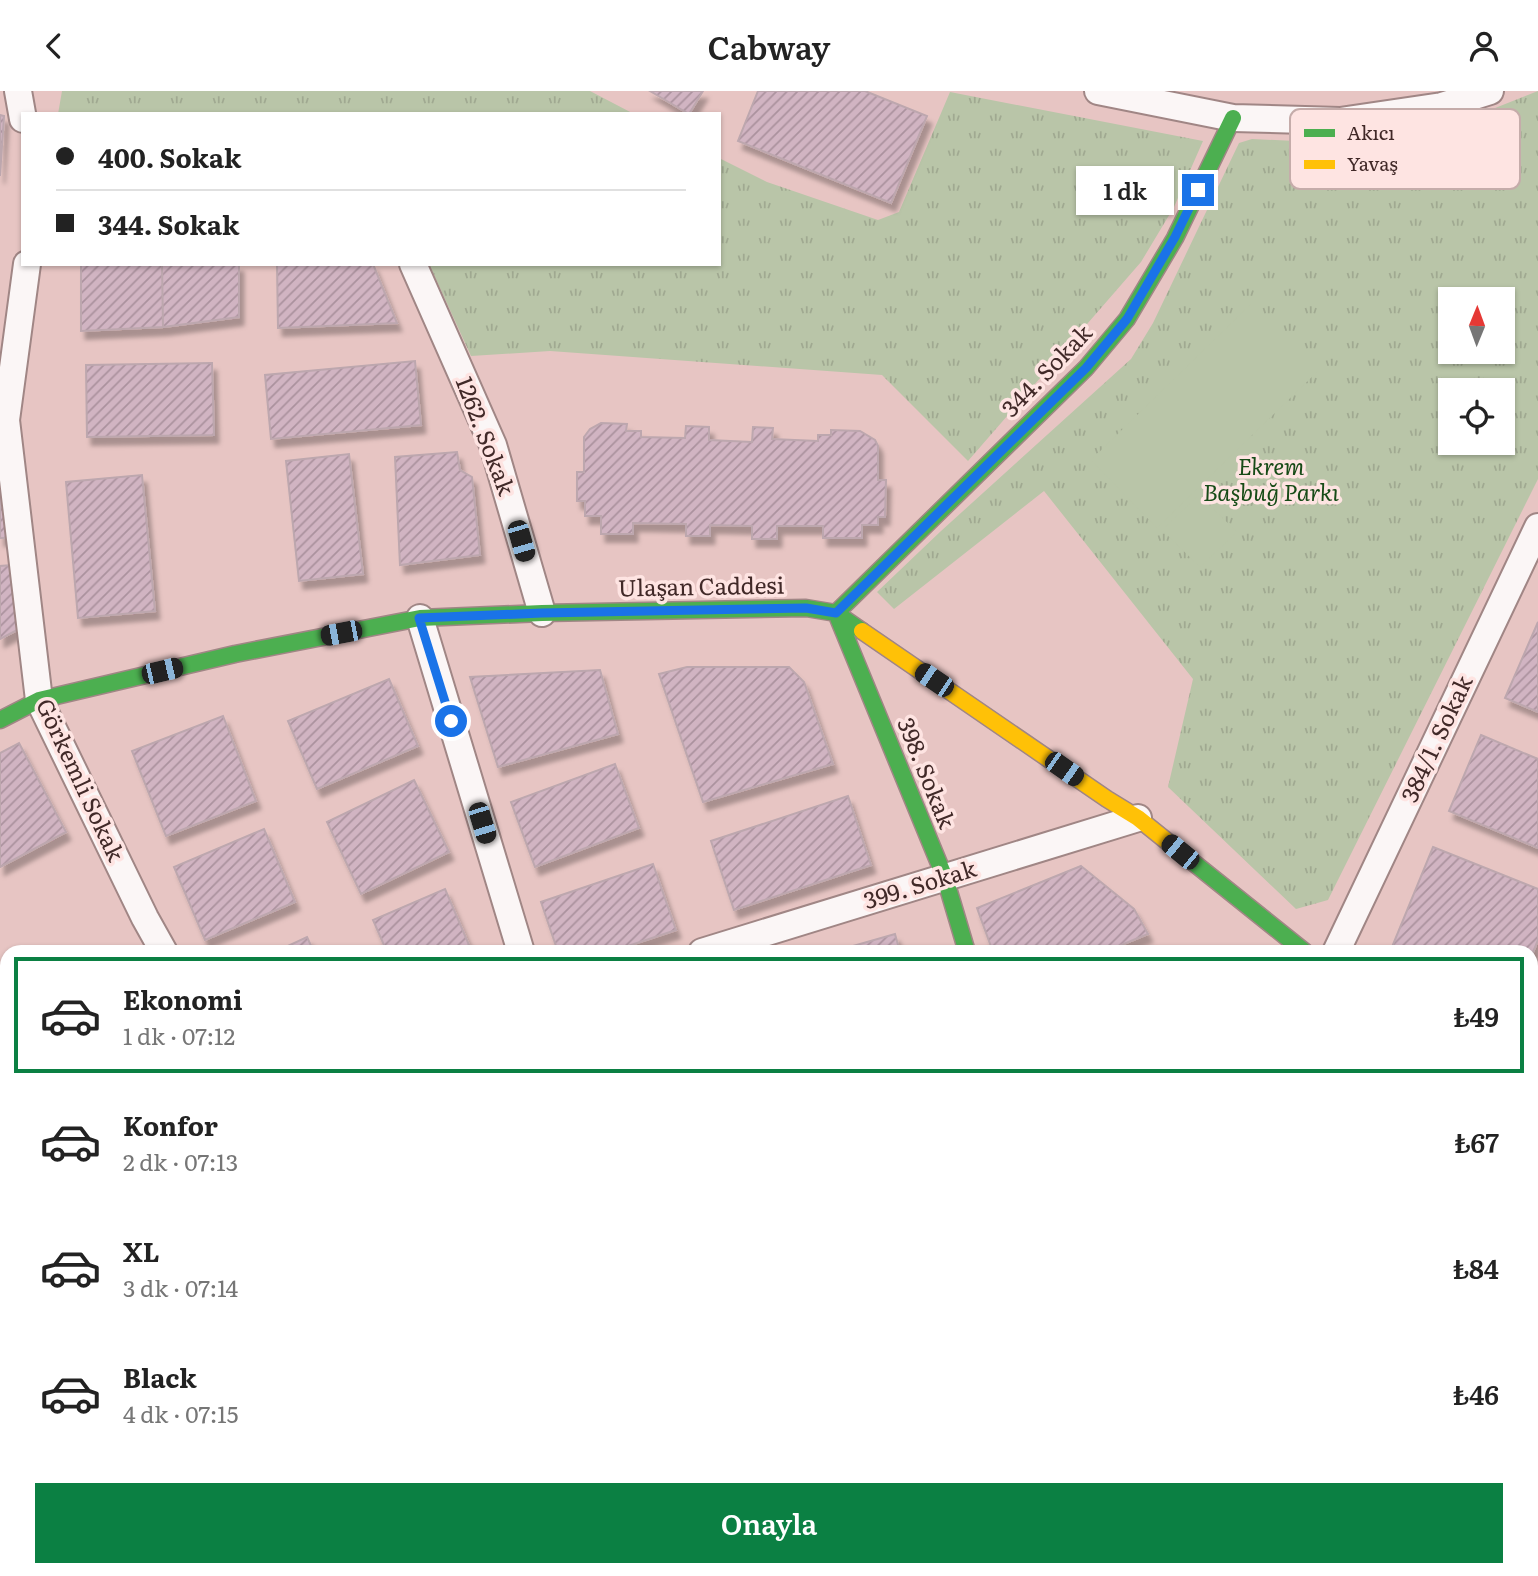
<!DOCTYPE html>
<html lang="tr">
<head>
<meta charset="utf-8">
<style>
  :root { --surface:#fff; --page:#f6f6f6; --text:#222; --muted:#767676; --line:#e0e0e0; --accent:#0b8043 }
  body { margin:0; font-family:Literata,serif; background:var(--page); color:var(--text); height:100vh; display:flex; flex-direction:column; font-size:26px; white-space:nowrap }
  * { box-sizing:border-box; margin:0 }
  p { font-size:23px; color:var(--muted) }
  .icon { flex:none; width:38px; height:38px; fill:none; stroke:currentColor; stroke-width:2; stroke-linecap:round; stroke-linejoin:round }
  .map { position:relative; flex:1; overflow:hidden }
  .side { position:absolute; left:0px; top:854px; width:1538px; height:632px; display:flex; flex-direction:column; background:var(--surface); border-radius:21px 21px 0 0; box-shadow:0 2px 5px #0004 }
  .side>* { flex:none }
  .guide { position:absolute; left:21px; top:21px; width:700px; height:154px; border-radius:0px; box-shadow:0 2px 5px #0004; display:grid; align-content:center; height:154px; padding:0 35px; background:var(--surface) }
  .needle { width:46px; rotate:1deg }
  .buttons { position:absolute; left:1438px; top:196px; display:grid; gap:14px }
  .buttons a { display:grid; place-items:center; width:77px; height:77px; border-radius:0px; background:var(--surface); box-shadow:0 2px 5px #0004; font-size:35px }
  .end { position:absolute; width:32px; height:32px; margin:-16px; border:9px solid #1a73e8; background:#fff; box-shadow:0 0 0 4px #fff }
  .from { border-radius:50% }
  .bubble { position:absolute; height:49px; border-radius:0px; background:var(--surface); box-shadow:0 2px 5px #0004; font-size:23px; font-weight:600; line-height:49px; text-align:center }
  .car { position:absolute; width:21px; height:42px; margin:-21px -10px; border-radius:9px; box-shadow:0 0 5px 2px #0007; background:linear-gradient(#222 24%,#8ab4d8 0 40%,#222 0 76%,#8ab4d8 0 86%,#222 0) }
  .guide b { display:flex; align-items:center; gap:24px; height:66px; font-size:26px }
  .guide b+b { border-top:2px solid var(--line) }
  .guide i { width:18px; height:18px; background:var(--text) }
  ul { padding:12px 0 0; list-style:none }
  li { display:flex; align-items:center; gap:21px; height:116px; margin:0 14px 10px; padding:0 21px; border:4px solid transparent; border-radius:0px }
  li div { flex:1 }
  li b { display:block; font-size:26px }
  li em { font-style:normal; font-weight:600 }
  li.selected { border-color:var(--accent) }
  li>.icon { width:63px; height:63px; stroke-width:1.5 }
  .cta { display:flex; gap:14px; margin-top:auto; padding:14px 35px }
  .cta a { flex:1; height:80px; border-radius:0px; background:var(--accent); color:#fff; font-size:28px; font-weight:600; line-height:80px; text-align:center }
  header { display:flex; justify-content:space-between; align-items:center; height:91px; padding:0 35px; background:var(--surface); font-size:32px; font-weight:600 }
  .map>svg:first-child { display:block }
</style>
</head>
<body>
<header><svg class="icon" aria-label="back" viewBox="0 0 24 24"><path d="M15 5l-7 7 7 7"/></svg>Cabway<svg class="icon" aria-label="person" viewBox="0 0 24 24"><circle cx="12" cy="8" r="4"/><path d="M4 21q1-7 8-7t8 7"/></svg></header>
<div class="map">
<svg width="1538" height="1485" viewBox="0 0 1538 1485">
  <defs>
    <pattern id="grass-tufts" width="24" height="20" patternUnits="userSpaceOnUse" patternTransform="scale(1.75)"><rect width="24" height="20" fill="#b9c5a8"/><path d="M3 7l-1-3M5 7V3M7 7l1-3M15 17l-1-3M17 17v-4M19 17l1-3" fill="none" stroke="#a0a991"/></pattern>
    <pattern id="building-hatch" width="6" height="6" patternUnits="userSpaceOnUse" patternTransform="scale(1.75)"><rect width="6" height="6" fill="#d1b4c2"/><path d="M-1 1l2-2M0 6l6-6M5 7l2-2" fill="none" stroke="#ab929e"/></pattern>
    <filter id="shadow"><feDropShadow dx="4.5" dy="8" stdDeviation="2" flood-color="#0004"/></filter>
  </defs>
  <rect width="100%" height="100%" fill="#e7c5c3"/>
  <path fill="url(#grass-tufts)" fill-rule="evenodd" d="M62,0H590L634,23H58Z
    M1538,0V388L1328,809L1296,818L1168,696L1193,588L1044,400L894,518L877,501L941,440L1131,268L1153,232L1239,52L1252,48L1358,53L1419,44L1485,21ZM1451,208H1503V261H1451ZM1451,299H1503V352H1451Z
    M950,1L1203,50L1174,116L1141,171L968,370L882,284L550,260L471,265L429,173H719V67L767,91L878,129L899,121Z"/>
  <path fill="#b9c5a8" d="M1252,212L1319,279L1157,437L1091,369Z
    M1199,404L1237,441L1200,476L1162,439Z"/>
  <path fill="url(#building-hatch)" stroke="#bda7ae" stroke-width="2" filter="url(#shadow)" d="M650,0H703L689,23Z
    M758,0H865L927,25L891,112L738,50Z
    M0,24L4,25L0,85Z
    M81,173H162L163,236L81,240Z
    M162,173H239V226L163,236Z
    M277,173H373L397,232L278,237Z
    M415,270L421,334L271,348L265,284Z
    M212,272L214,344L87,346L86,274Z
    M601,332L627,333L626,340H641V346L685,347L686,335L709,336V349L752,351L753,336L773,337L772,348L818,350V344H831V339L860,340L875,349L878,355V389H886L885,426H878V434H862V447H823V435H777V448H752V435L710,434V445H686V433L633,432V443H601V425H585V410H577V381H584V346L590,338Z
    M0,361L10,447H0Z
    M457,361L460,379L472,386L480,464L400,474L395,366Z
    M349,363L363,483L299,490L286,370Z
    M142,384L155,520L78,527L66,391Z
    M12,474L23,536L0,548V475Z
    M1538,531V621L1505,607Z
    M687,576H789L804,591L833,673L703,711L659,583Z
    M600,579L618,643L498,676L470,586Z
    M389,588L418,655L317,698L288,630Z
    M223,625L256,710L166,745L132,660Z
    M1481,644L1538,668V757L1449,720Z
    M19,652L66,741L0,776V662Z
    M615,673L639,737L535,776L511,711Z
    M414,689L449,761L361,803L327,731Z
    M848,705L871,774L734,819L711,750Z
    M264,738L295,811L205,849L174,776Z
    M1433,756L1538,798V849L1531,866V861H1405L1392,856Z
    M653,773L676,839L610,861H558L541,811Z
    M1081,775L1134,818L1148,843L1104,861H993L977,817Z
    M445,798L472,861H387L373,829Z
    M895,843L900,861H832Z
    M307,846L314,861H275Z
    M0,887L7,902V965L0,968Z
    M7,1007V1106L0,1089V1010Z
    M1531,1057L1538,1058V1206L1531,1204Z
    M7,1324V1467L0,1470V1326Z
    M157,1479H220L207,1485H159Z
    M474,1479H567L570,1485H469Z
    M626,1479H672L741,1482V1485H629Z
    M1056,1479H1171L1170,1485H1059Z
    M1218,1479H1270L1295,1483L1296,1485H1217Z"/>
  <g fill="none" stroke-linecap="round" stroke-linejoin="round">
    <g stroke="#a08685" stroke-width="30">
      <path id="street" d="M18,0L23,28
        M1098,0L1233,27L1340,30L1442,15L1490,0
        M27,173L6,329L39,609L145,827L164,861
        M413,173L493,354L542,522
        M420,527L521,861
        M702,861L1138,727
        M1336,861L1538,436
        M0,1160L7,1158
        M0,1218L7,1232
        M128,1479L131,1485
        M579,1479L582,1485
        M986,1485L987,1479"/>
    </g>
    <g stroke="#a08685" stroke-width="19">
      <path id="fast" d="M0,629L39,609L235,563L420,527L542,522L806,517L836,522L862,540
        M1189,768L1305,861
        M967,861L945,787L836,522L1086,277L1127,228L1175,147L1233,27
        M1531,984L1538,985
        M1531,1469H1538
        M1325,1479L1335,1485
        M332,1485L338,1479
        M1371,1485L1374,1479"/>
    </g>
    <g stroke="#a08685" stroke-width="19">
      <path id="slow" d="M862,540L1107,708L1138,727L1189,768
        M1449,1479L1452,1485"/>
    </g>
    <use href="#street" stroke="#fbf6f6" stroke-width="26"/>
    <use href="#fast" stroke="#4caf50" stroke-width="16"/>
    <use href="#slow" stroke="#ffc107" stroke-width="16"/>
  </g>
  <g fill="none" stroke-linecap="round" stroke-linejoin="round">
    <path stroke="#1a73e8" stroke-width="9" d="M451,630L419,527L542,522L806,517L836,522L1086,277L1127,228L1175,146L1198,99"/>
  </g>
  <g text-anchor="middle" stroke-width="7" stroke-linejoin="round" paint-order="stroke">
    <g font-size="23" fill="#412928" stroke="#fee4e2">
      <text transform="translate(1047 280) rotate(-46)" y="8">344. Sokak</text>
      <text transform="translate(485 345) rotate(69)" y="8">1262. Sokak</text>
      <text transform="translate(701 496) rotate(-1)" y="8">Ulaşan Caddesi</text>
      <text transform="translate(1437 648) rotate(-65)" y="8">384/1. Sokak</text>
      <text transform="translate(926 682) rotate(68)" y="8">398. Sokak</text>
      <text transform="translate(80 689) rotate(65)" y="8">Görkemli Sokak</text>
      <text transform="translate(920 794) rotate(-17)" y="8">399. Sokak</text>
    </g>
    <g font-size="23" font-style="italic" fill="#174b17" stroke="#fee4e2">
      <text x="1271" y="384">Ekrem<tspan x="1271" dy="26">Başbuğ Parkı</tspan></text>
    </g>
  </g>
  <rect x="1290" y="18" width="230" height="80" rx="10" fill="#fee4e2" stroke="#c5acaa" stroke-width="2"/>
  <rect x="1304" y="38" width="31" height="8" fill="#4caf50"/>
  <rect x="1304" y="69" width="31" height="9" fill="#ffc107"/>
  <g font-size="19" fill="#412928">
    <text x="1347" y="49">Akıcı</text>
    <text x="1347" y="80">Yavaş</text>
  </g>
</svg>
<div class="buttons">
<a><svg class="needle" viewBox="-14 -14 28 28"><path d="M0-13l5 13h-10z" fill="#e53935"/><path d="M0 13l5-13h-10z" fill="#767676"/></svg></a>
<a><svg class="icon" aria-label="locate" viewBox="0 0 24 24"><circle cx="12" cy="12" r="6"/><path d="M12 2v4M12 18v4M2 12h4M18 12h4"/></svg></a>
</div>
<i class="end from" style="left:451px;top:630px"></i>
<i class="end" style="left:1198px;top:99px"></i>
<div class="bubble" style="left:1076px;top:75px;width:98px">1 dk</div>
<i class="car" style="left:521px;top:450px;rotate:164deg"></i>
<i class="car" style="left:341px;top:542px;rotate:259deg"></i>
<i class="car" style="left:162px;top:580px;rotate:77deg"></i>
<i class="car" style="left:934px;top:589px;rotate:304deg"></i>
<i class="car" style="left:1064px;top:678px;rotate:125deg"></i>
<i class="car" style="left:482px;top:732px;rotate:163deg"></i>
<i class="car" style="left:1180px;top:761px;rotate:309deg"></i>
<div class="guide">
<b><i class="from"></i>400. Sokak</b>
<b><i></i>344. Sokak</b>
</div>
<section class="side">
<ul>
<li class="selected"><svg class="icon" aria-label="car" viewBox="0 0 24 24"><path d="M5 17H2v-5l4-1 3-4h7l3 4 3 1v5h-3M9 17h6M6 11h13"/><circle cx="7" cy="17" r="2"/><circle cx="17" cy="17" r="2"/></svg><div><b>Ekonomi</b><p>1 dk · 07:12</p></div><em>₺49</em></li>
<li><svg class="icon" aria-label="car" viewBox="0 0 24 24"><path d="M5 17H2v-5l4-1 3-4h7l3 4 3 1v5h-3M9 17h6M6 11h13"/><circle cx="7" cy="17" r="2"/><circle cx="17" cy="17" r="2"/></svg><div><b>Konfor</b><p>2 dk · 07:13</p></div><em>₺67</em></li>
<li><svg class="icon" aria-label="car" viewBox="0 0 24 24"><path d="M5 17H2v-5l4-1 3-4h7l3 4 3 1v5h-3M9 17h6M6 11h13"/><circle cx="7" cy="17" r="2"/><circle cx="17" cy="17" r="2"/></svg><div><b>XL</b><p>3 dk · 07:14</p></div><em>₺84</em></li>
<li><svg class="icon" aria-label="car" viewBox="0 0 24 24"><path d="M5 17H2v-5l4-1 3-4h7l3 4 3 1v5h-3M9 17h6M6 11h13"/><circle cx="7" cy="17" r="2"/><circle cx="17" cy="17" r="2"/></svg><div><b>Black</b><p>4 dk · 07:15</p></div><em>₺46</em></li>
</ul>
<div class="cta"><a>Onayla</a></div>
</section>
</div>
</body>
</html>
